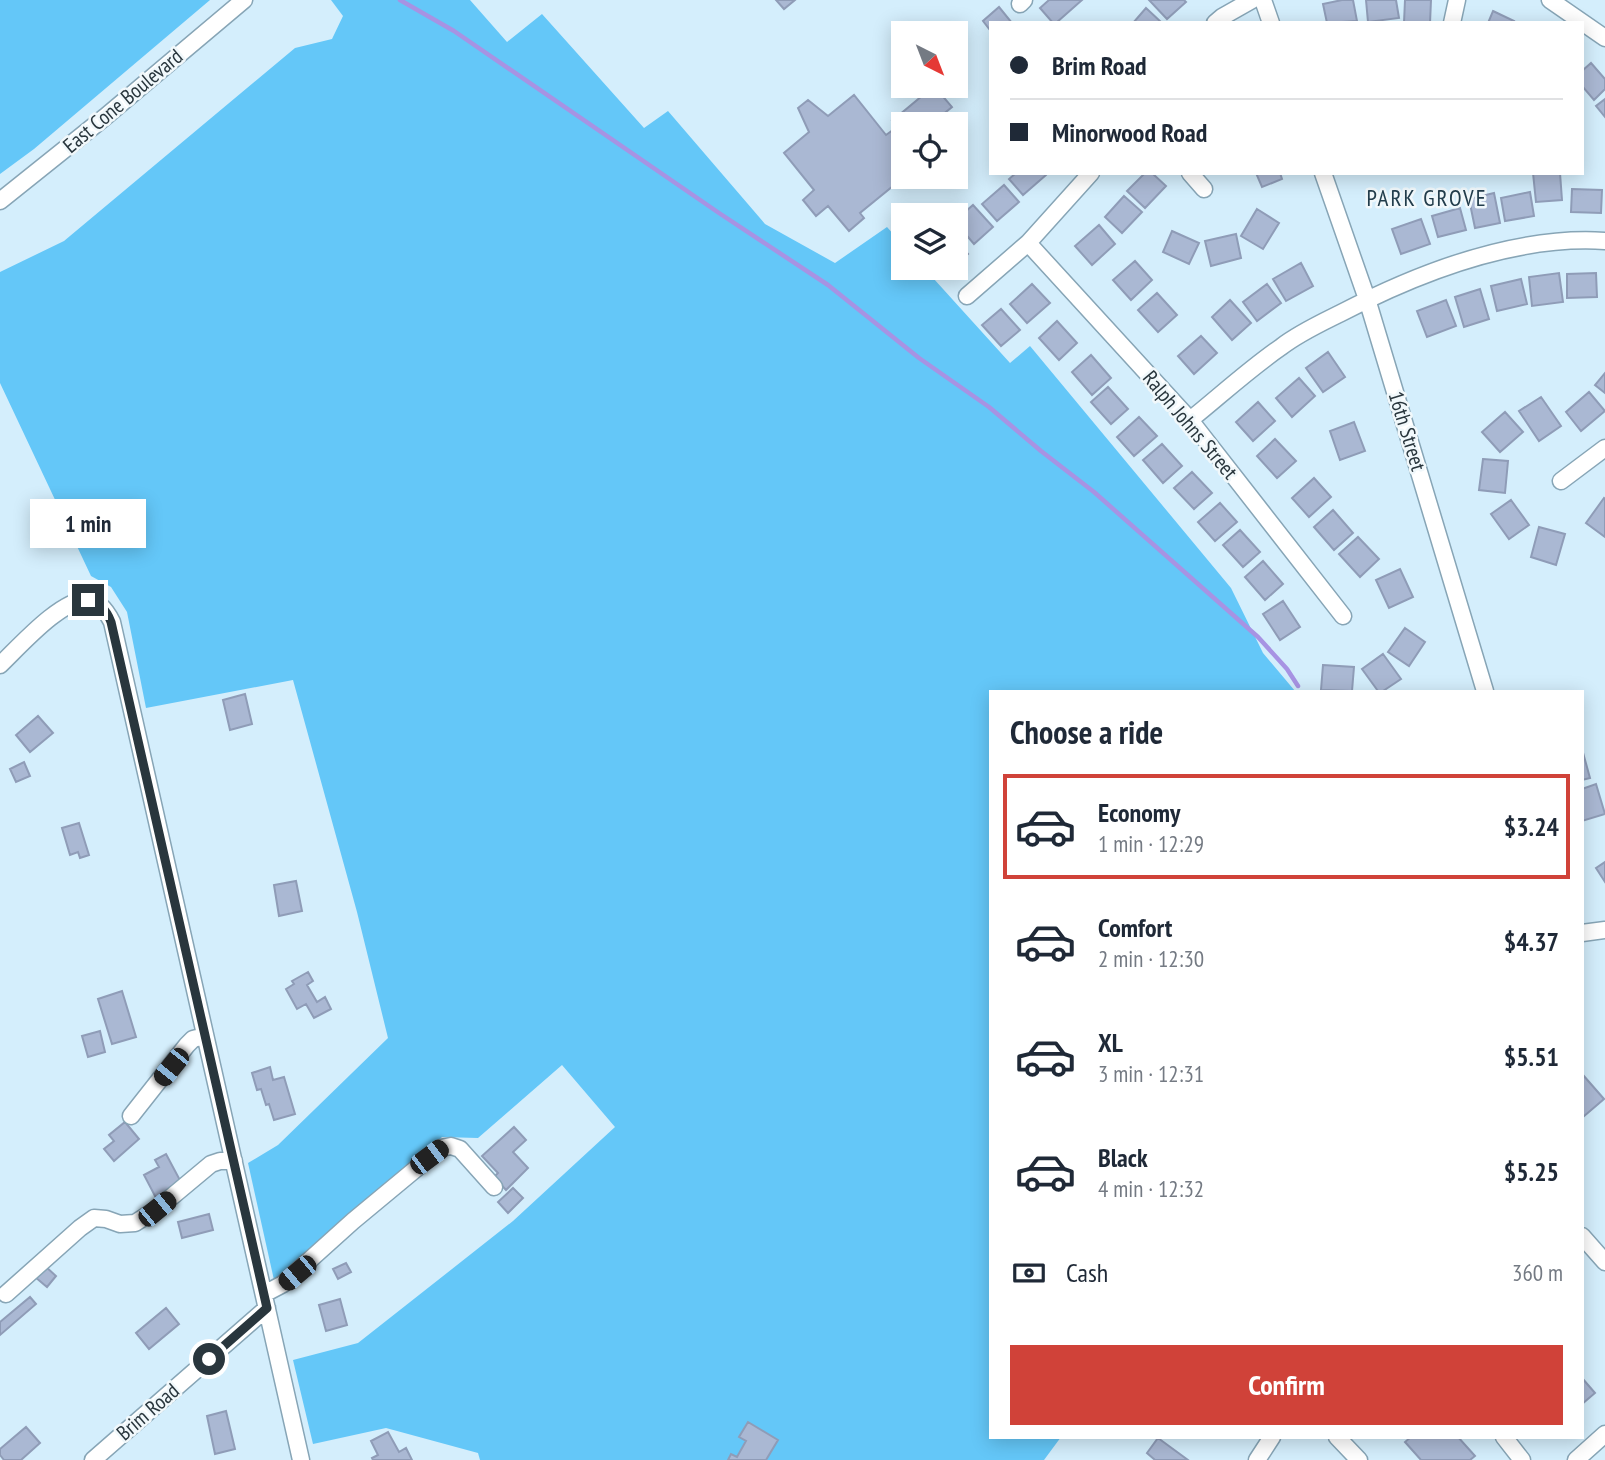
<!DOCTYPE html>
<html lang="en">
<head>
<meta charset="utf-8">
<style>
  :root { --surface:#fff; --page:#f2f2f3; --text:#1f2937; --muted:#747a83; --line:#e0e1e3; --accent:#d04239 }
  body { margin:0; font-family:"PT Sans Narrow",sans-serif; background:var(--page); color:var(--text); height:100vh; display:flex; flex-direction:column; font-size:26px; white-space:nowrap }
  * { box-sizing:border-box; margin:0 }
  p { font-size:23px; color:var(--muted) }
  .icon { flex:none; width:38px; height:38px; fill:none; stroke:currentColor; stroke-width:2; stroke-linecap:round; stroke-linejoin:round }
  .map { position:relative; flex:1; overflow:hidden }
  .drawer { position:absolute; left:989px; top:690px; width:595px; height:749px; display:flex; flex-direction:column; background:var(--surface); border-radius:0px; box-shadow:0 4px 18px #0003 }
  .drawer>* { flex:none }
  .hud { position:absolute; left:989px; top:21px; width:595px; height:154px; border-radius:0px; box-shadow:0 4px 18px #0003; display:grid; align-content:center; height:154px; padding:0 21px; background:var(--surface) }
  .needle { width:46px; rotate:138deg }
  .buttons { position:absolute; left:891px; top:21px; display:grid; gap:14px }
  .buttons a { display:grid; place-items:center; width:77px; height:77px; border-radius:0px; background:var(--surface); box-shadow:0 4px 18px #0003; font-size:35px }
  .end { position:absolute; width:32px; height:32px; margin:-16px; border:9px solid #29363d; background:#fff; box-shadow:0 0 0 4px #fff }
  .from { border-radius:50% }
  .bubble { position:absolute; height:49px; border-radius:0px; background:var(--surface); box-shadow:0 4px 18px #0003; font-size:23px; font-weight:600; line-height:49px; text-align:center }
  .car { position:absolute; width:21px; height:42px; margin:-21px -10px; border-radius:9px; box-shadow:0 0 5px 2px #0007; background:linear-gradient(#222 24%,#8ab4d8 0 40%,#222 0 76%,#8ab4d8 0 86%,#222 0) }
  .hud b { display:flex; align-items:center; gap:24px; height:66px; font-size:26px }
  .hud b+b { border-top:2px solid var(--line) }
  .hud i { width:18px; height:18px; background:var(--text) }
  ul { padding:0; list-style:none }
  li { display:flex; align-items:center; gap:21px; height:105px; margin:0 14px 10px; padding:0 7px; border:4px solid transparent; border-radius:0px }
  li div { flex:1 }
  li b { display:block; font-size:26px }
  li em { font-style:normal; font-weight:600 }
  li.on { border-color:var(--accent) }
  li>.icon { width:63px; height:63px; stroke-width:1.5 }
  h2 { padding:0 21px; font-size:32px; line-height:84px }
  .pay { display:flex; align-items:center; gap:18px; height:77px; padding:0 21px; font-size:26px }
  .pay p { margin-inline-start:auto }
  .cta { display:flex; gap:14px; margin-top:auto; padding:14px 21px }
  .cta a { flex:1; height:80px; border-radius:0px; background:var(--accent); color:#fff; font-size:28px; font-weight:600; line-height:80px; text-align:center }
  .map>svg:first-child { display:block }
</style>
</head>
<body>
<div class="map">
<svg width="1605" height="1460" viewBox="0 0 1605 1460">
  <rect width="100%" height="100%" fill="#d4eefc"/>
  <path fill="#64c7f8" d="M0,0H210L34,149L0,174Z
    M331,0H470L507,42L542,14L644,128L668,111L765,224L835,263L887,227L903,245V268H924L1010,363L1030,346L1231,588L1263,653L1295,691H990V1437H1061L1044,1460H480L478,1453L386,1428L313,1444L293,1360L358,1343L513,1221L615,1127L562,1065L478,1138L442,1137L274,1280L248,1163L278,1145L388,1038L357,912L293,680L146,708L127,612L111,587L91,576L0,383V272L64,241L295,48L332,39L343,16Z"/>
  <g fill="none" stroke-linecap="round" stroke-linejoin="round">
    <path stroke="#a793e3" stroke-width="4.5" d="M400,0L454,31L719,213L828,285L919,358L989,407L1041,451L1094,492L1258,637L1287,669L1298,686"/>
  </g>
  <path fill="#aab8d3" stroke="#8f9cb7" stroke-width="2" d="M776,0H795L784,9Z
    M1049,0H1082L1056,23H1053L1040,8Z
    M1149,0H1184L1186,2L1167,19Z
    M1342,0H1353L1357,21L1327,23L1323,4Z
    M1366,0H1396L1399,18L1368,22Z
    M1405,0H1431L1430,23H1404Z
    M999,7L1012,23H990V30L983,21Z
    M1146,8L1162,23H1133Z
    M1493,11L1514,21L1513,23H1488Z
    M1591,63L1605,79V89L1594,100L1582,86V71Z
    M934,86L952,107L931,124H903V135L893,143L903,154V177H914L902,187L898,182L860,213L864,218L849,231L828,206L816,216L803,200L814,190L784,153L809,132L798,108L808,100L828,116L854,95L886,135L897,127L892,121Z
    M1605,99V117L1596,106Z
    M1016,173H1045L1046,175L1023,195L1009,179Z
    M1145,173H1152L1166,186L1145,208L1127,191Z
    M1256,173H1280L1282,179L1262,187Z
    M1533,173H1560L1562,200L1536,202Z
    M1004,185L1019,202L997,221L982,204Z
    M1572,189L1602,190L1601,213L1571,212Z
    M1530,192L1534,216L1505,221L1501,198Z
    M1494,193L1500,223L1475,228L1469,199Z
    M1124,196L1142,212L1122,233L1105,217Z
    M973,205L993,227L974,244L956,223V220Z
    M1460,208L1466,230L1438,237L1432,216Z
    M1257,209L1279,223L1263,249L1241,236Z
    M1421,219L1430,244L1401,254L1392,229Z
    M1099,225L1115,244L1092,265L1075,246Z
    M1172,231L1199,243L1189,264L1163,252Z
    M1236,234L1241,258L1211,266L1205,241Z
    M956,240L968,254L956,265Z
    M1135,261L1152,280L1131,300L1113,280Z
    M1301,263L1313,286L1286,301L1273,279Z
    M1559,273L1563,302L1532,306L1529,277Z
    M1596,273L1597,297L1567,298V274Z
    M1521,279L1527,304L1497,311L1491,286Z
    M1032,284L1050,303L1027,323L1010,304Z
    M1267,284L1281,303L1257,321L1243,302Z
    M1480,289L1489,319L1464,327L1455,297Z
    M1157,293L1177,315L1158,332L1138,310Z
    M1230,300L1251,323L1232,340L1212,317Z
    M1446,300L1456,326L1427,337L1417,311Z
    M1001,309L1020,330L1001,346L982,325Z
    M1057,321L1077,343L1059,360L1039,338Z
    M1201,336L1217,353L1194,374L1178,356Z
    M1328,352L1345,377L1323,392L1306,368Z
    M1091,355L1111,378L1092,395L1072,372Z
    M1605,373V393L1595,385Z
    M1299,378L1315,396L1292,417L1276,398Z
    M1108,387L1128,409L1111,424L1091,402Z
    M1589,392L1605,411L1581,431L1566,412Z
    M1541,397L1561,426L1539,441L1519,411Z
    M1258,402L1275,421L1253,441L1236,422Z
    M1505,412L1523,432L1500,452L1482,432Z
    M1139,417L1157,436L1134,456L1117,437Z
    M1354,422L1365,451L1340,460L1330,431Z
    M1275,439L1296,461L1277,478L1257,456Z
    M1162,444L1182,466L1163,483L1143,460Z
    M1483,459L1508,461L1505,493L1479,490Z
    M1192,472L1212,493L1194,509L1174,488Z
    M1314,478L1331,497L1309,517L1292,498Z
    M1604,498L1605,499V537L1586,523Z
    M1511,500L1529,525L1509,539L1491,514Z
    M1220,503L1237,522L1215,541L1198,522Z
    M1333,510L1353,533L1334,550L1314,527Z
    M1539,527L1565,534L1556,565L1531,557Z
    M1240,530L1260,552L1243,567L1223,545Z
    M1358,537L1379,559L1360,577L1339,554Z
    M1263,561L1283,584L1265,600L1245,577Z
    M1400,569L1413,597L1389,608L1376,580Z
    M1283,601L1300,627L1280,640L1263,614Z
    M1405,628L1425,642L1409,666L1388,652Z
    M1383,654L1401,679L1383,691H1378L1362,669Z
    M1323,665L1354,667L1352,691L1321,690Z
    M245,694L252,724L230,730L223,700Z
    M38,716L53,733L30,752L16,735Z
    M1582,749L1590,778L1582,780Z
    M24,762L30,776L16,782L10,769Z
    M1596,784L1605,814L1582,821V789Z
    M79,823L89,855L80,858L78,852L70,855L62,828Z
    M1605,862V882L1596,868Z
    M296,881L302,911L279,916L274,885Z
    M308,972L313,981L307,985L317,1002L325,997L331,1009L314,1018L306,1004L297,1009L286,989L294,984L292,981Z
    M122,991L136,1037L112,1044L98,999Z
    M100,1031L105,1052L88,1057L82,1036Z
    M270,1067L273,1080L284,1077L295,1114L274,1120L269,1104L266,1105L261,1089L257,1090L252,1073Z
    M1583,1075L1604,1099L1583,1117H1582Z
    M125,1122L139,1139L114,1161L104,1149L114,1141L109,1135Z
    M514,1127L526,1140L513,1152L528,1168L506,1190L494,1177L498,1173L482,1156Z
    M166,1154L182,1184L156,1198L144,1175L159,1167L155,1160Z
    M513,1188L523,1198L508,1213L498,1202Z
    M209,1214L213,1230L182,1238L178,1222Z
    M346,1263L351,1272L338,1279L333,1269Z
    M45,1266L56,1276L47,1287L35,1277Z
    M30,1297L36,1304L0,1335V1322Z
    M340,1299L347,1325L326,1331L319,1305Z
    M166,1308L179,1324L149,1349L136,1333Z
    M1582,1378L1595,1393L1582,1404Z
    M226,1411L235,1449L215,1454L207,1416Z
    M748,1422L778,1440L766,1460H728L731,1454L737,1457L746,1441L739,1437Z
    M26,1427L40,1443L21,1460H4L0,1455V1449Z
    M388,1432L399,1452L406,1448L412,1460H373L372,1458L378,1455L371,1441Z
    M1411,1437H1458L1475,1456L1470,1460H1421L1405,1442Z
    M1158,1438L1188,1460H1155L1147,1453Z"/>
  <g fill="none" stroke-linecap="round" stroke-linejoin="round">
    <g stroke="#87a5b6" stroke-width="19">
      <path id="minor" d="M1263,0L1271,23
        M1550,0L1605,38
        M1020,4L1024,0
        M1215,23L1222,17L1252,0
        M1452,23L1457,0
        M1190,173L1204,189
        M1323,173L1367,299L1485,691
        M0,201L105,117L244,0
        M1028,243L1190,420L1343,616
        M967,296L1028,243L1091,173
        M1190,420C1220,396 1249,369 1281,347C1299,333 1321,323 1341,313C1420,272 1515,235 1605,241
        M1561,481L1605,448
        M0,665C19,647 62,598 88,600C100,601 107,612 112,622L301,1460
        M1582,933L1605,930
        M131,1116L187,1045L193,1039L205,1036
        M1582,1236L1605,1262
        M6,1294L80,1228L94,1218L106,1219L120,1224L135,1223L157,1209L211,1164L220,1161H234
        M264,1294L283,1284L353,1221L441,1148L451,1146L460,1149L494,1187
        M1337,1437L1359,1460
        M1504,1437L1522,1460
        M93,1460L267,1308
        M1257,1460L1272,1437
        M1576,1460L1605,1434"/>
    </g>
    <use href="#minor" stroke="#fff" stroke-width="16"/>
  </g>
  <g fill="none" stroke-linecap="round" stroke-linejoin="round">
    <path stroke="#29363d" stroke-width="9" d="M88,600C100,604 106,609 111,622L267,1308L209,1359"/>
  </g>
  <g text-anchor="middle" stroke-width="5" stroke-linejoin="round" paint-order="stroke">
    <g font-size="21" fill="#29363d" stroke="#f1f8fb">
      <text transform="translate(123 101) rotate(-40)" y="7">East Cone Boulevard</text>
      <text transform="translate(1190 425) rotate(50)" y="7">Ralph Johns Street</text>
      <text transform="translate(1407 431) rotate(73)" y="7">16th Street</text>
      <text transform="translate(148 1412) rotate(-41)" y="7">Brim Road</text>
    </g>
    <g font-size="23" letter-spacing="2" fill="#223d4c" stroke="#f1f8fb">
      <text x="1427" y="206">PARK GROVE</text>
    </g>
  </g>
</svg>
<div class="buttons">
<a><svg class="needle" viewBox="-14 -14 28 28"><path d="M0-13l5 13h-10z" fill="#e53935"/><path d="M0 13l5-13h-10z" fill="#747a83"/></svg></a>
<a><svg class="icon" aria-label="locate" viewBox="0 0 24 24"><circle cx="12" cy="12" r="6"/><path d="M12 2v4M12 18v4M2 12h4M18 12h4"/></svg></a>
<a><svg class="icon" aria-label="layers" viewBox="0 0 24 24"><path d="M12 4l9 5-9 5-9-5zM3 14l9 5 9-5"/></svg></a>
</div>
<i class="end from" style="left:209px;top:1359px"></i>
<i class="end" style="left:88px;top:600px"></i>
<div class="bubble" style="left:30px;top:499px;width:116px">1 min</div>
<i class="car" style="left:171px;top:1067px;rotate:219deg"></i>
<i class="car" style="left:429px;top:1157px;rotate:53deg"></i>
<i class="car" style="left:157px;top:1209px;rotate:51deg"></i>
<i class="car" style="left:297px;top:1273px;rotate:230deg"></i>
<div class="hud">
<b><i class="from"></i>Brim Road</b>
<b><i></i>Minorwood Road</b>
</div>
<section class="drawer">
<h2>Choose a ride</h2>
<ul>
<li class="on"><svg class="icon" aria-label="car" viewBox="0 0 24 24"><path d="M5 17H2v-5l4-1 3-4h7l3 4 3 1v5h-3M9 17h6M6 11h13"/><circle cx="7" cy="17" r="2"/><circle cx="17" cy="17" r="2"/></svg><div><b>Economy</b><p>1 min · 12:29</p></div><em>$3.24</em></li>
<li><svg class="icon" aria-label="car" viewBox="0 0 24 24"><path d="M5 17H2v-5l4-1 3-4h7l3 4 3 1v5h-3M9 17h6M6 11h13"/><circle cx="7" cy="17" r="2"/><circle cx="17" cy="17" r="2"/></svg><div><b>Comfort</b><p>2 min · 12:30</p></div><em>$4.37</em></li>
<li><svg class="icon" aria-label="car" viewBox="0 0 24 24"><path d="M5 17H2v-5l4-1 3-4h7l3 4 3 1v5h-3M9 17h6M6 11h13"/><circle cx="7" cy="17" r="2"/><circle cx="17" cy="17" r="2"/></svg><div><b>XL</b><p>3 min · 12:31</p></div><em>$5.51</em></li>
<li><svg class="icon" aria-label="car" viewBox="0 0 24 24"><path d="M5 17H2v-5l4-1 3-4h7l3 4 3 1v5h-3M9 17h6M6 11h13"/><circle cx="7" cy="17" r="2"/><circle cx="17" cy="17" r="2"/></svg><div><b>Black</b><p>4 min · 12:32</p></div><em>$5.25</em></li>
</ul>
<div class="pay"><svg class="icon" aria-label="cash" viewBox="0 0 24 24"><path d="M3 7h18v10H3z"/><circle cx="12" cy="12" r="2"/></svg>Cash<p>360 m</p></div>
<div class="cta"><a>Confirm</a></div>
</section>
</div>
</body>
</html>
